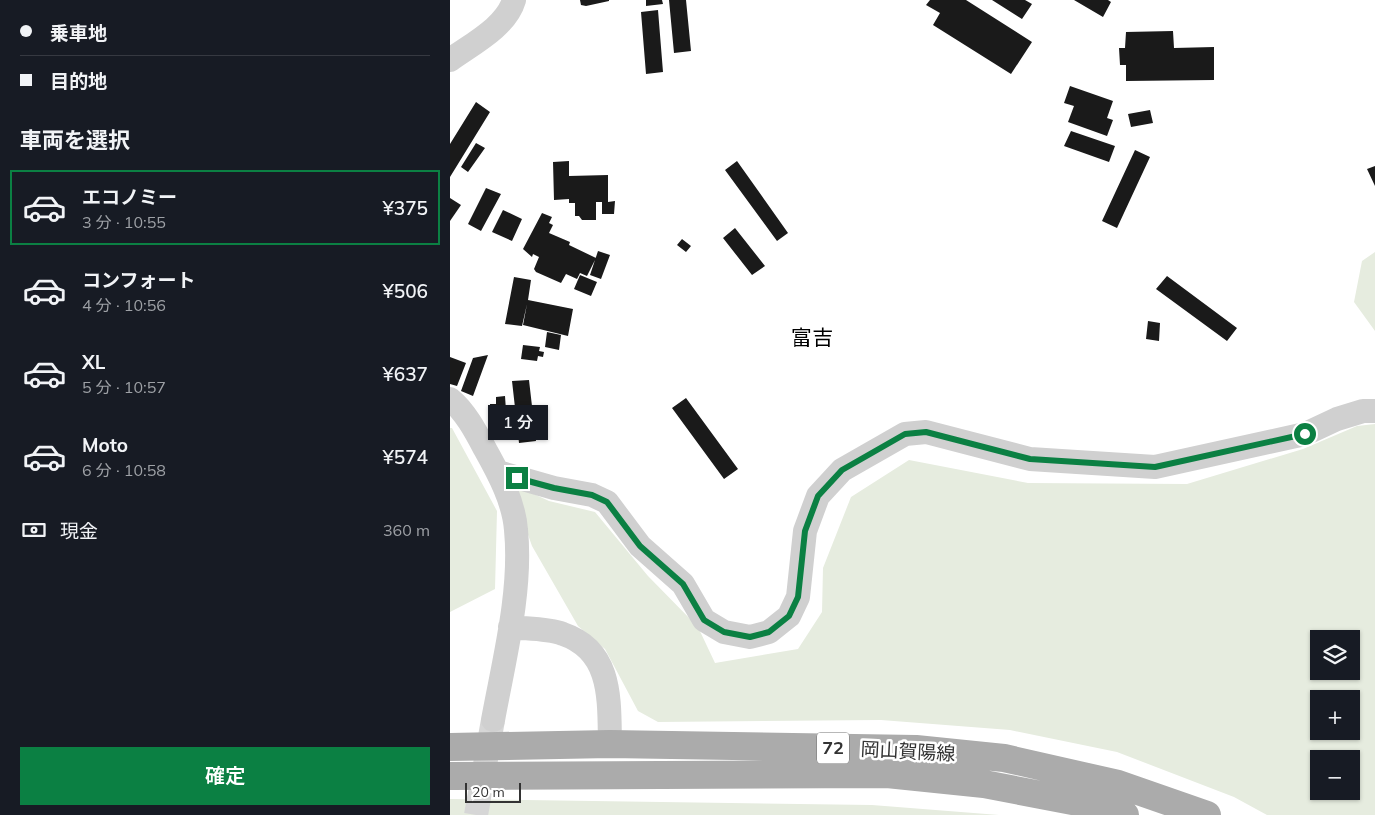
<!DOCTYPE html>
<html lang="ja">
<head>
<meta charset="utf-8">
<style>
  :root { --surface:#171b24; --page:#20242c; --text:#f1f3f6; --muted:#9ea1a6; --line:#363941; --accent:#0b8043 }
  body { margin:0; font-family:Mulish,"Noto Sans JP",sans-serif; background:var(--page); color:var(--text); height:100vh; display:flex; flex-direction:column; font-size:19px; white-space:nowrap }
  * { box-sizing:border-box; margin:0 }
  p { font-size:16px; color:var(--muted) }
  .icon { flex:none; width:28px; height:28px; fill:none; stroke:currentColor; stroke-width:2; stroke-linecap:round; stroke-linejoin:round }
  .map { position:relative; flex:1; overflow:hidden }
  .sheet { display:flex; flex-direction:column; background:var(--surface); width:450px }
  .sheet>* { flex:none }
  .banner { display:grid; align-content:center; height:110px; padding:0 20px; background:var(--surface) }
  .fabs { position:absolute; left:860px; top:630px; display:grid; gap:10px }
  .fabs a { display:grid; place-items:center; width:50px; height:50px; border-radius:0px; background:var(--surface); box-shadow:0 1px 4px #0004; font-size:25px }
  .scale { position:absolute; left:15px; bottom:12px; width:56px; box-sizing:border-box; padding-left:5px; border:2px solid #333; border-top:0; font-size:14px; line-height:18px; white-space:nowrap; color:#333; -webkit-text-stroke:4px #fff; paint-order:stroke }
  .end { position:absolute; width:22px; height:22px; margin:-11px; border:6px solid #0b8043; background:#fff; box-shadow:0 0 0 2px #fff }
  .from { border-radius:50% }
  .bubble { position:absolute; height:35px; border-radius:0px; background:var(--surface); box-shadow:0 1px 4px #0004; font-size:16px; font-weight:600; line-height:35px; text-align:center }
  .banner b { display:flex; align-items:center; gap:18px; height:48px; font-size:19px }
  .banner b+b { border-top:1px solid var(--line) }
  .banner i { width:12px; height:12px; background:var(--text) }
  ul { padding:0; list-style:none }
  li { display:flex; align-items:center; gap:15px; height:75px; margin:0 10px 8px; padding:0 10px; border:2px solid transparent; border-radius:0px }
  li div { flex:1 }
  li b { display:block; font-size:19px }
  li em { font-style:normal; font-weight:600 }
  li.current { border-color:var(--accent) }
  li>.icon { width:45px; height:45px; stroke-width:1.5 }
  h2 { padding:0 20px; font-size:22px; line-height:60px }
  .pay { display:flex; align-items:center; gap:12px; height:55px; padding:0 20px; font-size:19px }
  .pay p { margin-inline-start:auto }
  .button { display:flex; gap:10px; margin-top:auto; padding:10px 20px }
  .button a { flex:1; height:58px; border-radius:0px; background:var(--accent); color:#fff; font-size:20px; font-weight:600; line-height:58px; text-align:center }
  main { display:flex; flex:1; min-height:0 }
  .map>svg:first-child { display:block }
</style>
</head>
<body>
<main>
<section class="sheet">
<div class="banner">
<b><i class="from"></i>乗車地</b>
<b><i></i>目的地</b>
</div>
<h2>車両を選択</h2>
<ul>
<li class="current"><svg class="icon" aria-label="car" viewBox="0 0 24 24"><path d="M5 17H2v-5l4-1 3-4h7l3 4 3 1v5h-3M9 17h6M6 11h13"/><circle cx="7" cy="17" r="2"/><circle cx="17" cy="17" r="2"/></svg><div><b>エコノミー</b><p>3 分 · 10:55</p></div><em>¥375</em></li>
<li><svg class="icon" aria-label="car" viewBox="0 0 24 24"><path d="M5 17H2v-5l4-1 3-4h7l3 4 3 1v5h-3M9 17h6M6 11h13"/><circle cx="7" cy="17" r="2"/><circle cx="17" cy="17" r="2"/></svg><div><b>コンフォート</b><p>4 分 · 10:56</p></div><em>¥506</em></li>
<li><svg class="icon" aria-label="car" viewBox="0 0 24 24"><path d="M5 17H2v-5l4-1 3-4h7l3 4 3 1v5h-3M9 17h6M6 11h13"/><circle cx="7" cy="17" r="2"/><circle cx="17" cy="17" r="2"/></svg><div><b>XL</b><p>5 分 · 10:57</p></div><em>¥637</em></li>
<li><svg class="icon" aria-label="car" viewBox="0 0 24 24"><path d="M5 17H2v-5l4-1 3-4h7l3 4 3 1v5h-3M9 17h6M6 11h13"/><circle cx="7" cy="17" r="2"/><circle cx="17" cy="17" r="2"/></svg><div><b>Moto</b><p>6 分 · 10:58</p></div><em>¥574</em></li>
</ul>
<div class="pay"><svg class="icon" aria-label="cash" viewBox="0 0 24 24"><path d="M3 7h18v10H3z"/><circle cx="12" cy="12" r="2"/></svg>現金<p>360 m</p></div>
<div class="button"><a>確定</a></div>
</section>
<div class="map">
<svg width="925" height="815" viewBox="0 0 925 815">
  <rect width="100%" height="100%" fill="#fff"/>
  <path fill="#e6ecdf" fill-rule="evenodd" d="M925,252V331L904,302L912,261Z
    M925,424V815H817L784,797L667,752L560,730L431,720L208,722L188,711L155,649L128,626L82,546L60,483L99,501L145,512L198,576L248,627L265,663L348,649L372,612L373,568L401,497L459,460L578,483L737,484L853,449L907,426ZM869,639H901V671H869ZM869,699H901V731H869ZM869,759H901V791H869Z
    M0,428H2L47,511L45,589L0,612Z
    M0,799L422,805L549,815H0Z"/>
  <path fill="#1a1a1a" d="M130,0H159V1L136,6L131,5Z
    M196,0H212L213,4L196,6Z
    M219,0H236L241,51L224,53Z
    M480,0H516L582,42L561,74L483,25L490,13L476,5Z
    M542,0H575L582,4L572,19Z
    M624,0H658L661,2L653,17Z
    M208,10L213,72L196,74L191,12Z
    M723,31L724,48L764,47V80L676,81V65H670L669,48H675L676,32Z
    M620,86L663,101L657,118L663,120L657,136L618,122L624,106L614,103Z
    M26,102L40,112L0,177V144Z
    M700,110L703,123L681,127L678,114Z
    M621,131L665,146L659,162L614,146Z
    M26,143L35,148L18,172L11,167Z
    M685,150L700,157L667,228L652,221Z
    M119,161V176L158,175V202L165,201L164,214H152V202H146V220H132L129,216H125V203H119V199L104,200L103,162Z
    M287,161L338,233L327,241L275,170Z
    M925,166V186L917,169Z
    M36,188L51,194L31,231L18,224Z
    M0,198L11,205L0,221Z
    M53,210L72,219L62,241L42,232Z
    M92,213L102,217L99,223L103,225L99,233L120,242L119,245L146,258L137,276L130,273L127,279L116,274L111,283L86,272L84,269L89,257L83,254L82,257L73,249Z
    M285,228L315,266L302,275L273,238Z
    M232,239L241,246L236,252L227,245Z
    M148,251L160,255L151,279L140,275Z
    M130,275L147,282L141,296L124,289Z
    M717,276L787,328L777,341L706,289Z
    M64,277L81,280L78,300L123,309L118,336L73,325L77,304L72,326L55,324Z
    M698,321L710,323L709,341L696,339Z
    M97,332L111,335L109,350L95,347Z
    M73,345L90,347L89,351L94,352L93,357L88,356L87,361L71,359Z
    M38,355L23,396L11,391L23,358Z
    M0,357L16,363L7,386L0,384Z
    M79,380L86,441L69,443L62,381Z
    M55,396L57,425L41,426L40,404H46V397Z
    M236,398L288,469L274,479L222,408Z"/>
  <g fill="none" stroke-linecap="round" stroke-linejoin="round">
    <path stroke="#d6d6d6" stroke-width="24" stroke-dasharray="24 12" stroke-linecap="butt" d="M26,815L43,720"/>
    <path stroke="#d0d0d0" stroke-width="24" d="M0,60C22,44 56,27 64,0
      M0,399C15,411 26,432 35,449C49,474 64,502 66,530C72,591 54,660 43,720
      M48,472L104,488L142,495L157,502L190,546L233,584L254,620L274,632L300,637L319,632L339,616L348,597L355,531L368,496L392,470L455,434L476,432L580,459L705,467L855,434L887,419L913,411H925
      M60,627C76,629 97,628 113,634C163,651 159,701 160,744"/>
    <path stroke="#ababab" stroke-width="28" d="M0,747L160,744L466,749L554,758L668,784L757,815
      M0,776L437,774L534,784L638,804L675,815"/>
  </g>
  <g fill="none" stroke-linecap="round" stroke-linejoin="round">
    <path stroke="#0b8043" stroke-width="6" d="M67,478L104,488L142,495L157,502L190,546L233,584L254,620L274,632L300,637L319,632L339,616L348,597L355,531L368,496L392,470L455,434L476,432L580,459L705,467L855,434"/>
  </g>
  <g text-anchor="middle" stroke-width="5" stroke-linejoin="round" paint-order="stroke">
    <rect fill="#fff" stroke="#707070" stroke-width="1" x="367" y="732.5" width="32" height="31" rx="4"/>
    <g font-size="18" font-weight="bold" fill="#333">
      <text x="383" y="754">72</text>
    </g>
    <g font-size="19" fill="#333" stroke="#fff">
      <text transform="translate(458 751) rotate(3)" y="7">岡山賀陽線</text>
    </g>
    <g font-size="21" fill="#000" stroke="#fff">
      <text x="362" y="345">富吉</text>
    </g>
  </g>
</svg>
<div class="fabs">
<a><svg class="icon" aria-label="layers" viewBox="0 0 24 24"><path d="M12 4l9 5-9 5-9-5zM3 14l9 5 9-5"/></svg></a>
<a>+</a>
<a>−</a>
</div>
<div class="scale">20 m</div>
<i class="end from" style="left:855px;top:434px"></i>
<i class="end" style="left:67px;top:478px"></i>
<div class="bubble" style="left:38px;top:405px;width:60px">1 分</div>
</div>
</main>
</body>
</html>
